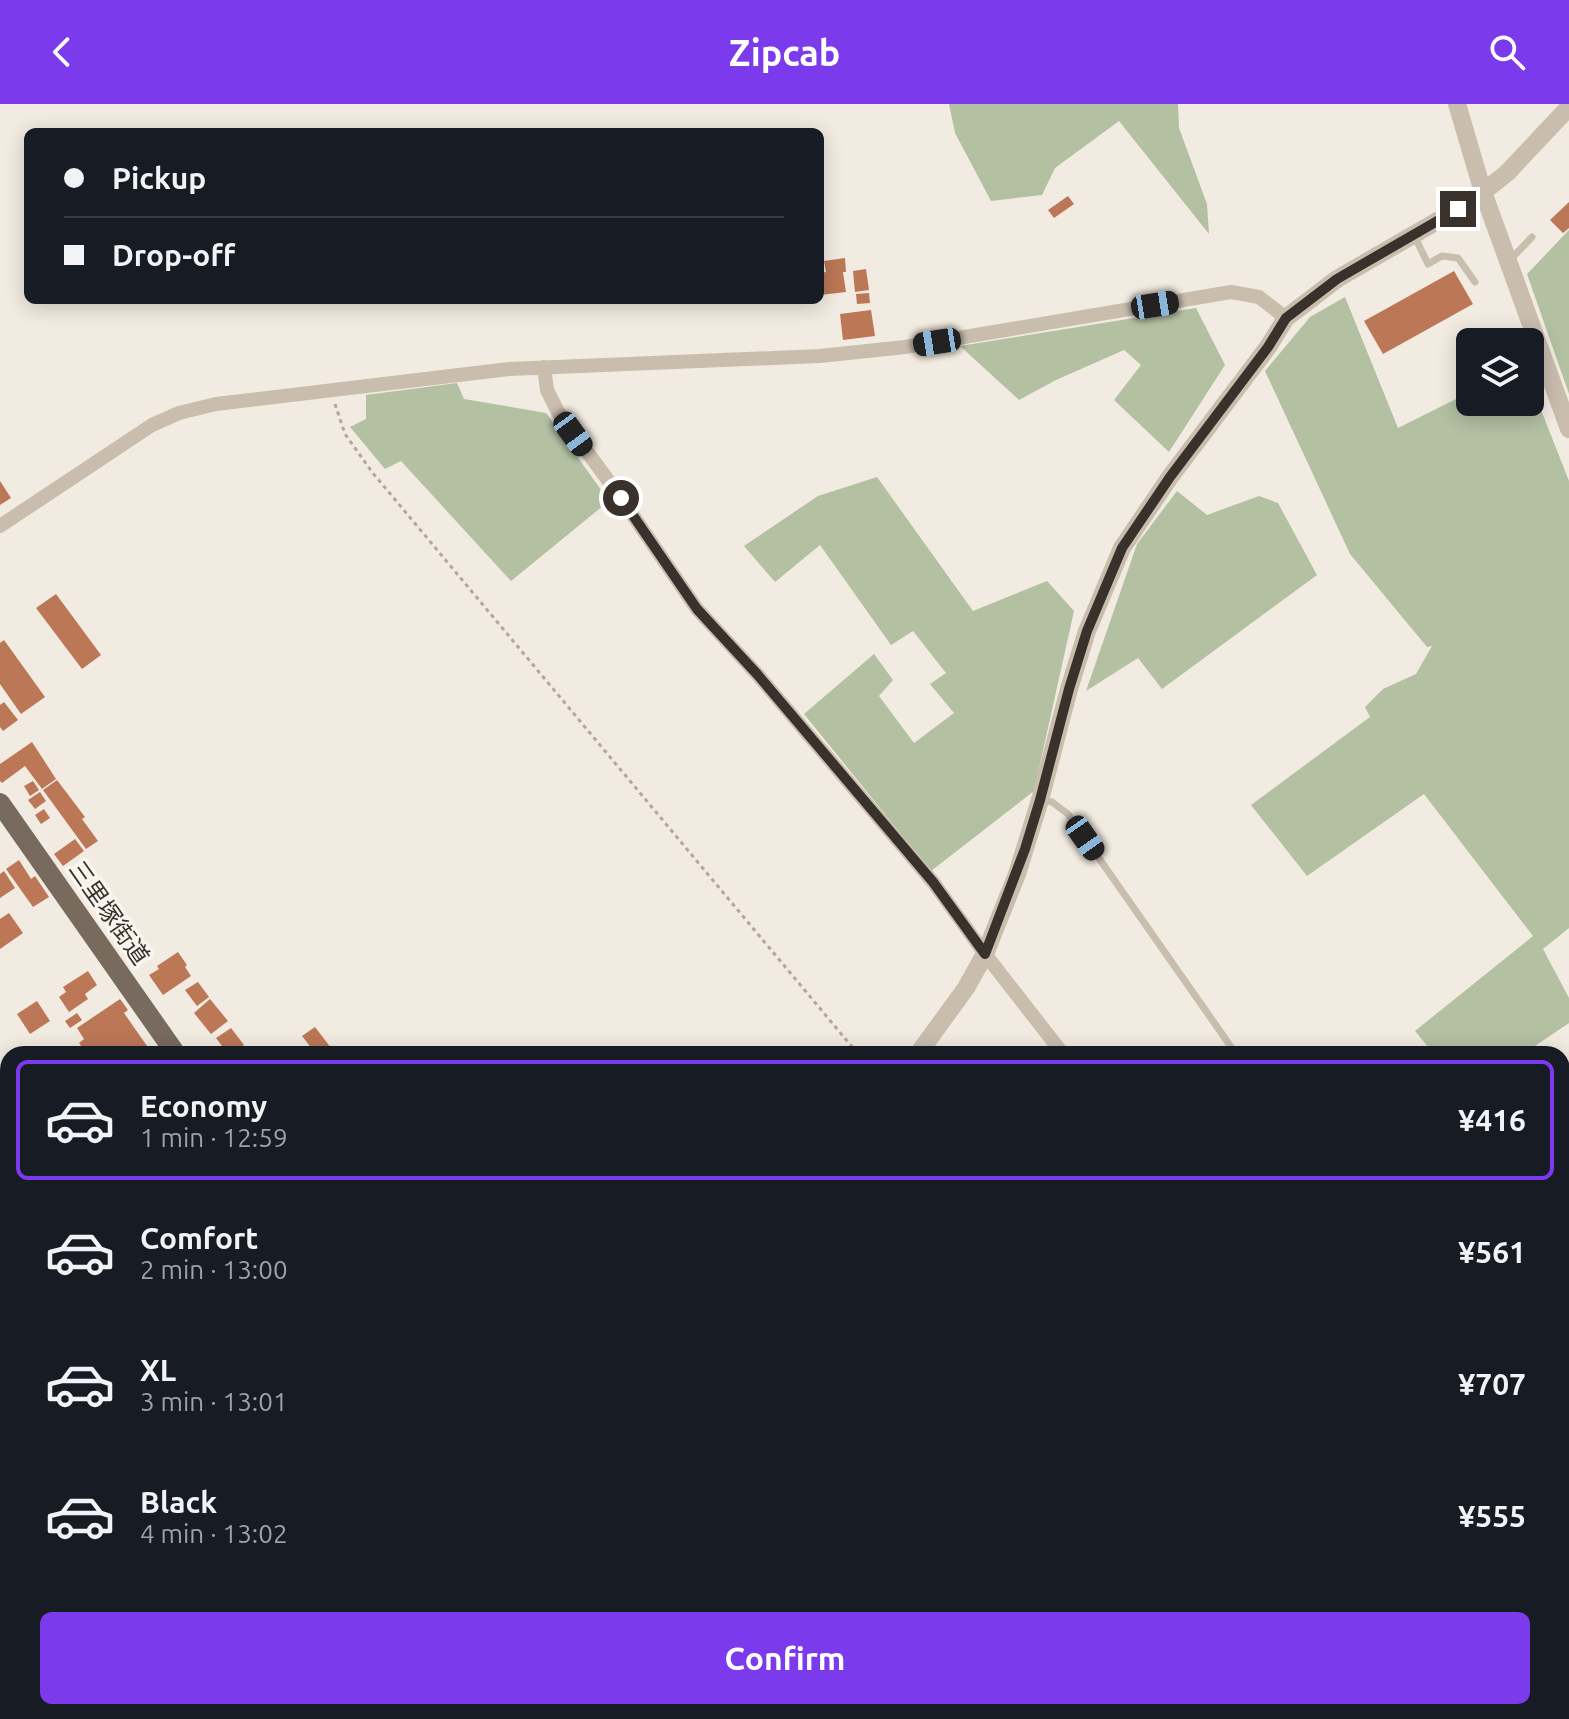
<!DOCTYPE html>
<html lang="en">
<head>
<meta charset="utf-8">
<style>
  :root { --surface:#171b24; --page:#242831; --text:#f1f3f6; --muted:#9ea1a6; --line:#363941; --accent:#7c3aed }
  body { margin:0; font-family:Ubuntu,"Noto Sans JP",sans-serif; background:var(--page); color:var(--text); height:100vh; display:flex; flex-direction:column; font-size:30px; white-space:nowrap }
  * { box-sizing:border-box; margin:0 }
  p { font-size:26px; color:var(--muted) }
  .icon { flex:none; width:44px; height:44px; fill:none; stroke:currentColor; stroke-width:2; stroke-linecap:round; stroke-linejoin:round }
  .map { position:relative; flex:1; overflow:hidden }
  .sheet { position:absolute; left:0px; top:942px; width:1570px; height:674px; display:flex; flex-direction:column; background:var(--surface); border-radius:24px 24px 0 0; box-shadow:0 4px 20px #0003 }
  .sheet>* { flex:none }
  .banner { position:absolute; left:24px; top:24px; width:800px; height:176px; border-radius:12px; box-shadow:0 4px 20px #0003; display:grid; align-content:center; height:176px; padding:0 40px; background:var(--surface) }
  .fabs { position:absolute; left:1456px; top:224px; display:grid; gap:16px }
  .fabs a { display:grid; place-items:center; width:88px; height:88px; border-radius:12px; background:var(--surface); box-shadow:0 4px 20px #0003; font-size:40px }
  .end { position:absolute; width:36px; height:36px; margin:-18px; border:10px solid #38312c; background:#fff; box-shadow:0 0 0 4px #fff }
  .from { border-radius:50% }
  .car { position:absolute; width:24px; height:48px; margin:-24px -12px; border-radius:10px; box-shadow:0 0 6px 2px #0007; background:linear-gradient(#222 24%,#8ab4d8 0 40%,#222 0 76%,#8ab4d8 0 86%,#222 0) }
  .banner b { display:flex; align-items:center; gap:28px; height:76px; font-size:30px }
  .banner b+b { border-top:2px solid var(--line) }
  .banner i { width:20px; height:20px; background:var(--text) }
  ul { padding:14px 0 0; list-style:none }
  li { display:flex; align-items:center; gap:24px; height:120px; margin:0 16px 12px; padding:0 24px; border:4px solid transparent; border-radius:12px }
  li div { flex:1 }
  li b { display:block; font-size:30px }
  li em { font-style:normal; font-weight:700 }
  li.on { border-color:var(--accent) }
  li>.icon { width:72px; height:72px; stroke-width:1.5 }
  .primary-button { display:flex; gap:16px; margin-top:auto; padding:16px 40px }
  .primary-button a { flex:1; height:92px; border-radius:12px; background:var(--accent); color:#fff; font-size:32px; font-weight:700; line-height:92px; text-align:center }
  header { display:flex; justify-content:space-between; align-items:center; height:104px; padding:0 40px; background:var(--accent); color:#fff; font-size:36px; font-weight:700 }
  .map>svg:first-child { display:block }
</style>
</head>
<body>
<header><svg class="icon" aria-label="back" viewBox="0 0 24 24"><path d="M15 5l-7 7 7 7"/></svg>Zipcab<svg class="icon" aria-label="search" viewBox="0 0 24 24"><circle cx="10" cy="10" r="6"/><path d="M15 15l6 6"/></svg></header>
<div class="map">
<svg width="1569" height="1615" viewBox="0 0 1569 1615">
  <rect width="100%" height="100%" fill="#f2ebe1"/>
  <path fill="#b3c0a2" d="M949,0H1178L1179,24L1207,100L1209,130L1119,17L1055,64L1042,91L991,97L955,29Z
    M1569,126V290L1527,170Z
    M1345,193L1398,324L1470,288V298H1530V278L1569,377V824L1543,845L1569,894V919L1523,950H1434L1415,927L1533,832L1424,690L1307,772L1251,701L1370,613L1365,603L1383,585L1416,570L1432,542L1427,543L1350,450L1265,267L1310,213Z
    M1196,204L1225,261L1169,348L1114,296L1141,261L1124,246L1056,276L1019,296L960,242Z
    M457,279L464,295L546,309L609,397L511,477L401,357L385,365L350,323L366,315V291Z
    M877,373L973,507L1047,477L1074,507L1034,687L931,767L804,610L874,550L893,576L879,592L914,639L954,609L930,580L946,569L913,527L891,541L820,441L775,478L744,442L818,392Z
    M1177,387L1207,411L1259,392L1278,399L1317,471L1162,585L1138,554L1086,587L1137,440Z
    M1562,1384L1569,1393V1615H1415L1410,1608H1562Z
    M135,1608H350L352,1615H129Z"/>
  <path fill="#bb7756" d="M1068,92L1074,100L1054,114L1048,106Z
    M1569,98V124L1563,129L1550,116Z
    M845,154L846,168H843L846,188L820,191V169L826,168L824,157Z
    M866,165L869,186L855,188L853,167Z
    M1454,167L1473,200L1383,250L1364,217Z
    M869,189L870,199L857,200L856,190Z
    M871,206L875,232L843,236L840,210Z
    M0,377L11,394L0,401Z
    M56,490L101,551L82,565L36,504Z
    M4,536L45,593L21,610L0,580V539Z
    M4,598L18,616L3,627L0,623V601Z
    M32,638L56,675L42,685L25,662L2,679L0,677V660Z
    M57,676L85,713L82,715L98,737L86,745L43,686Z
    M33,677L39,686L30,692L24,682Z
    M40,688L46,697L35,705L28,696Z
    M44,705L50,714L41,720L35,711Z
    M75,735L84,747L63,762L54,750Z
    M19,756L31,775L35,772L49,793L33,803L6,765Z
    M4,767L15,784L0,794V770Z
    M9,809L23,829L0,845V815Z
    M178,848L187,861L185,863L191,872L163,891L149,871L159,865L157,862Z
    M88,867L97,881L85,890L88,895L69,908L59,893L66,888L63,883Z
    M198,878L209,893L197,902L185,886Z
    M120,895L128,906L124,909L147,942L136,950H87L79,939L84,935L77,924Z
    M210,895L228,917L211,930L194,909Z
    M37,897L50,917L30,930L17,910Z
    M77,909L82,916L70,924L65,917Z
    M315,923L328,940L335,950H316L302,932Z
    M231,924L244,941L231,950H228L216,934Z
    M0,1268L8,1271V1296L0,1292Z
    M657,1608H702L694,1615H649Z
    M728,1608H753L731,1615Z
    M797,1608H824L806,1615H799Z
    M826,1608H844L847,1615H829Z"/>
  <g fill="none" stroke-linecap="round" stroke-linejoin="round">
    <path stroke="#b5a798" stroke-width="3" stroke-dasharray="4 4" stroke-linecap="butt" d="M335,300L345,330L372,368L858,950
      M0,1055L8,1049
      M1562,1572L1569,1580
      M1122,1608L1125,1615
      M635,1615L643,1608"/>
    <path stroke="#c9bdae" stroke-width="7" d="M1414,131L1428,160L1442,152L1458,154L1475,178
      M1509,157L1532,133
      M1042,696L1052,698L1068,710L1236,950
      M1562,1368L1569,1377
      M0,1485L8,1484"/>
    <path stroke="#c9bdae" stroke-width="14" d="M544,263L547,286L558,308L621,394L697,505L757,570L933,778L985,850L1063,950
      M0,422L152,321L179,309L216,300L509,265L820,252L905,243L1231,188L1259,193L1286,214
      M1236,1615L1246,1608"/>
    <path stroke="#c9bdae" stroke-width="18" d="M1457,0L1483,88L1569,325
      M918,950L966,884L985,850L1017,770L1040,696L1069,585L1087,527L1122,444L1170,373L1268,243L1286,214L1337,175L1458,105L1483,88L1507,69L1569,3
      M0,1244L8,1248"/>
    <path stroke="#796a5e" stroke-width="20" d="M0,699L176,950
      M613,1608L616,1615"/>
  </g>
  <g fill="none" stroke-linecap="round" stroke-linejoin="round">
    <path stroke="#38312c" stroke-width="10" d="M621,394L697,505L757,570L933,778L985,850L1025,745L1040,696L1069,585L1087,527L1122,444L1170,373L1268,243L1286,214L1337,175L1458,105"/>
  </g>
  <g text-anchor="middle" stroke-width="7" stroke-linejoin="round" paint-order="stroke">
    <g font-size="24" fill="#38312c" stroke="#f9f5ee">
      <text transform="translate(109 809) rotate(55)" y="8">三里塚街道</text>
    </g>
  </g>
</svg>
<div class="fabs">
<a><svg class="icon" aria-label="layers" viewBox="0 0 24 24"><path d="M12 4l9 5-9 5-9-5zM3 14l9 5 9-5"/></svg></a>
</div>
<i class="end from" style="left:621px;top:394px"></i>
<i class="end" style="left:1458px;top:105px"></i>
<i class="car" style="left:1155px;top:201px;rotate:81deg"></i>
<i class="car" style="left:937px;top:238px;rotate:261deg"></i>
<i class="car" style="left:573px;top:330px;rotate:144deg"></i>
<i class="car" style="left:1085px;top:734px;rotate:145deg"></i>
<div class="banner">
<b><i class="from"></i>Pickup</b>
<b><i></i>Drop-off</b>
</div>
<section class="sheet">
<ul>
<li class="on"><svg class="icon" aria-label="car" viewBox="0 0 24 24"><path d="M5 17H2v-5l4-1 3-4h7l3 4 3 1v5h-3M9 17h6M6 11h13"/><circle cx="7" cy="17" r="2"/><circle cx="17" cy="17" r="2"/></svg><div><b>Economy</b><p>1 min · 12:59</p></div><em>¥416</em></li>
<li><svg class="icon" aria-label="car" viewBox="0 0 24 24"><path d="M5 17H2v-5l4-1 3-4h7l3 4 3 1v5h-3M9 17h6M6 11h13"/><circle cx="7" cy="17" r="2"/><circle cx="17" cy="17" r="2"/></svg><div><b>Comfort</b><p>2 min · 13:00</p></div><em>¥561</em></li>
<li><svg class="icon" aria-label="car" viewBox="0 0 24 24"><path d="M5 17H2v-5l4-1 3-4h7l3 4 3 1v5h-3M9 17h6M6 11h13"/><circle cx="7" cy="17" r="2"/><circle cx="17" cy="17" r="2"/></svg><div><b>XL</b><p>3 min · 13:01</p></div><em>¥707</em></li>
<li><svg class="icon" aria-label="car" viewBox="0 0 24 24"><path d="M5 17H2v-5l4-1 3-4h7l3 4 3 1v5h-3M9 17h6M6 11h13"/><circle cx="7" cy="17" r="2"/><circle cx="17" cy="17" r="2"/></svg><div><b>Black</b><p>4 min · 13:02</p></div><em>¥555</em></li>
</ul>
<div class="primary-button"><a>Confirm</a></div>
</section>
</div>
</body>
</html>
